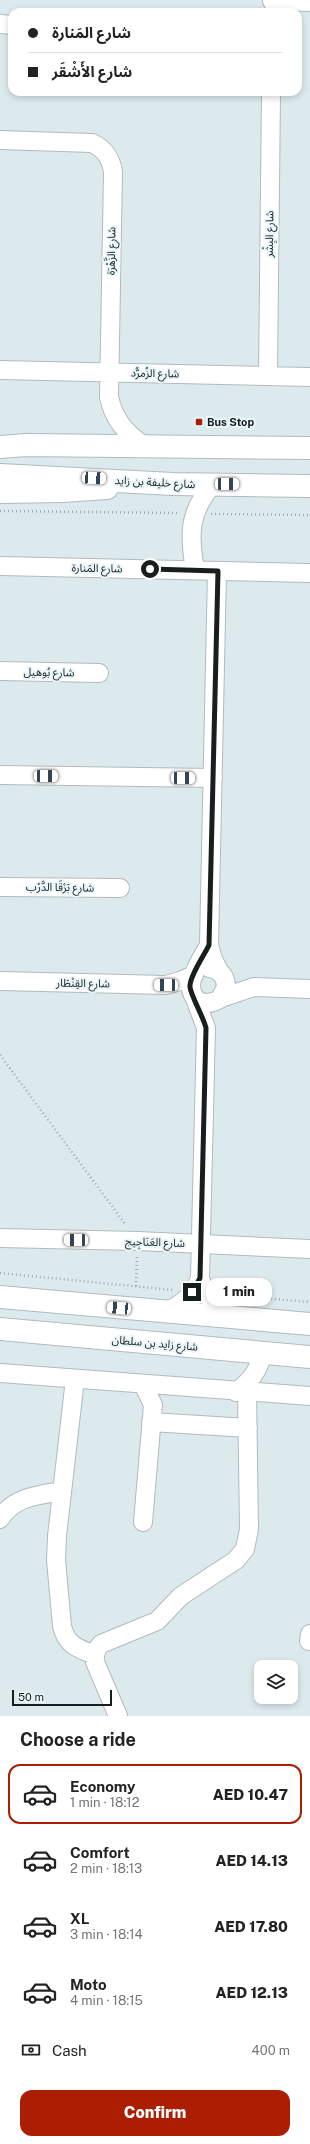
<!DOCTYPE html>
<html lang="en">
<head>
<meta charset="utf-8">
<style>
  :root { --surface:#fff; --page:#f6f6f6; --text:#222; --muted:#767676; --line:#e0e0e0; --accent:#ac1e03 }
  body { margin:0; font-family:"Public Sans","Noto Sans Arabic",sans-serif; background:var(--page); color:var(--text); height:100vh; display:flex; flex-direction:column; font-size:15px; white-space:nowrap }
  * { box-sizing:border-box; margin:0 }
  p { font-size:13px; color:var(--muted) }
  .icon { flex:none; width:22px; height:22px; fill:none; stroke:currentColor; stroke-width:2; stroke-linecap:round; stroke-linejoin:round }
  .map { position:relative; height:1716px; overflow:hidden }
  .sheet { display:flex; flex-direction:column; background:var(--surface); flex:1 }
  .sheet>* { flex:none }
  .banner { position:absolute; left:8px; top:8px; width:294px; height:88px; border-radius:12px; box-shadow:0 2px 6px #0003; display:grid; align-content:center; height:88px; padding:0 20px; background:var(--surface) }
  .buttons { position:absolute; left:254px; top:1660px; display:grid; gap:8px }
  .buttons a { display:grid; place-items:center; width:44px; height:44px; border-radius:8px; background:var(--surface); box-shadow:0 2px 6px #0003; font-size:20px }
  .scale { position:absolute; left:12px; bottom:10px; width:100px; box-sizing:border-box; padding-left:4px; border:2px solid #181d1e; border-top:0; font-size:11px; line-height:14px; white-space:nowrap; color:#181d1e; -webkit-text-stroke:3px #eaf7fa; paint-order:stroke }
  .end { position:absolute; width:18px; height:18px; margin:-9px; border:5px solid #181d1e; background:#fff; box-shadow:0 0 0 2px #fff }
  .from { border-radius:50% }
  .bubble { position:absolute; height:28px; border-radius:12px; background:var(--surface); box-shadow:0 2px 6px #0003; font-size:13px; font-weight:800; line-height:28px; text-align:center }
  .car { position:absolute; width:12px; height:24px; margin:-12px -6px; border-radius:5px; box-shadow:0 0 3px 1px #0007; background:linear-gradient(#fff 24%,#345 0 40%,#fff 0 76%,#345 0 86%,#fff 0) }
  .banner b { display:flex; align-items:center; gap:14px; height:38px; font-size:15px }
  .banner b+b { border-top:1px solid var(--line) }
  .banner i { width:10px; height:10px; background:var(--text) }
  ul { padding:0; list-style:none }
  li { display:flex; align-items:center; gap:12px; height:60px; margin:0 8px 6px; padding:0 12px; border:2px solid transparent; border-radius:12px }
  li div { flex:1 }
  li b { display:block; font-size:15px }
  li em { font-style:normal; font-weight:800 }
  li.active { border-color:var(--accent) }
  li>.icon { width:36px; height:36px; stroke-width:1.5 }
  h2 { padding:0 20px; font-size:18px; line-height:48px }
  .pay { display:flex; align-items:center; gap:10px; height:44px; padding:0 20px; font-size:15px }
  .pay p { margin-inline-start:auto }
  .primary-button { display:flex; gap:8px; margin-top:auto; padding:8px 20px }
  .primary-button a { flex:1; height:46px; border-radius:12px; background:var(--accent); color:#fff; font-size:16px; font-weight:800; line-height:46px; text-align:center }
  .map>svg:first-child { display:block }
</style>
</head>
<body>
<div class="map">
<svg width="310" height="1716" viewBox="0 0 310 1716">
  <rect width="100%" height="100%" fill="#ddeaed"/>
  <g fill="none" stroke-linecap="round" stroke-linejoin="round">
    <g stroke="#afbbbe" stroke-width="20">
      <path id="minor" d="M272,1L310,2
        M0,24L12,25
        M0,140L92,143C105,149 111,158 113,172L109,397C114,420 125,432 144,446
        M0,370L310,377
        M268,375L271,92
        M0,566L310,573
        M195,570C189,535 188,513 213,484
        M217,571L209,945L213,959L220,973
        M0,671L99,673
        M0,775L213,778
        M0,887L120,888
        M209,968C220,969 226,976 226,987L220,999C213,1003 206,1005 199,1001C179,988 202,959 209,945
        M0,981L166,985L180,981L194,975
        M194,996L206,1028L200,1278C205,1296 216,1309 232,1317
        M221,998L254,987L310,989
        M0,1238L138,1241L310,1249
        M164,1312C182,1306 193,1295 200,1278
        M0,1373L310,1396
        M75,1379L57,1536L56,1560L62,1626C66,1645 79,1649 95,1655
        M236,1392C251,1381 259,1370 263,1352
        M151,1422L248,1428
        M0,1519C13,1497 38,1495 62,1491
        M143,1522L153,1405L143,1384
        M309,1641L310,1634
        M118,1716L95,1662C94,1655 96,1649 101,1644L157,1621L181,1596L236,1560L245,1549L249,1529L247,1392"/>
    </g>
    <g stroke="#afbbbe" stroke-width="24">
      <path id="major" d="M0,492L63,491L107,488
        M0,1297L310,1324
        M0,1329L310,1357"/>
    </g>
    <g stroke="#afbbbe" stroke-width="24">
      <path id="highway" d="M0,447L26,445L310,448
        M0,475L173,484L310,486"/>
    </g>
    <path stroke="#a0abad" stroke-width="2.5" stroke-dasharray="1 3" stroke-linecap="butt" d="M0,511L180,513
      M211,514L310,515
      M0,1055L126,1225
      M0,1273L173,1290
      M136,1286L137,1256
      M227,1295L310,1302"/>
    <use href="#minor" stroke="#fff" stroke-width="18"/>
    <use href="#major" stroke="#fff" stroke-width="22"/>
    <use href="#highway" stroke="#fff" stroke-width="22"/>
  </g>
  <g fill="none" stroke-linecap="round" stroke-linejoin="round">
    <path stroke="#181d1e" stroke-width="5" d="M150,569L218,571L209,945C205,954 189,977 190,987C191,996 203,1016 206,1028L200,1278L192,1292"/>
  </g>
  <rect fill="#ac1e03" stroke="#eaf7fa" stroke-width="1.5" x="195" y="418" width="8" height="8" rx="2"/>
  <g text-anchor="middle" stroke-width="4" stroke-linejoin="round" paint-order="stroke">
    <g font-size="11" fill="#181d1e" stroke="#eaf7fa">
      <text transform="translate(269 234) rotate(-89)" y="4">شارع البِشْر</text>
      <text transform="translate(111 251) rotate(-89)" y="4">شارع الزَّهْرَة</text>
      <text transform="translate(155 373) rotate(1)" y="4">شارع الزُمرُّد</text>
      <text transform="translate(155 482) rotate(3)" y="4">شارع خليفة بن زايد</text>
      <text transform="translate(97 568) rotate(1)" y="4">شارع المَنارة</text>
      <text transform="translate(49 672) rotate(1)" y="4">شارع بُوهيل</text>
      <text transform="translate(60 887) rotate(1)" y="4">شارع بَرْقَا الدَّرْب</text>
      <text transform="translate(83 983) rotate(1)" y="4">شارع القِنْطَار</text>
      <text transform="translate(155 1242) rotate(2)" y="4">شارع العَنَاجِيج</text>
      <text transform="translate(155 1343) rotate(5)" y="4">شارع زايد بن سلطان</text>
    </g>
    <g font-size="11" font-weight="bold" fill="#181d1e" stroke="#eaf7fa" text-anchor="start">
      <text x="207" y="426">Bus Stop</text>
    </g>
  </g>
</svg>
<div class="buttons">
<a><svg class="icon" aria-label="layers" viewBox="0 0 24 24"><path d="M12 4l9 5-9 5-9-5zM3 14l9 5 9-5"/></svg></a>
</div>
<div class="scale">50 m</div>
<i class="end from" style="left:150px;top:569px"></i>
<i class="end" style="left:192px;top:1292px"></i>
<div class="bubble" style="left:206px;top:1278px;width:66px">1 min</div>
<i class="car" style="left:94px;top:478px;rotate:93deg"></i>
<i class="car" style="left:227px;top:484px;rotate:90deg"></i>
<i class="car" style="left:46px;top:776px;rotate:91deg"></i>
<i class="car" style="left:183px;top:778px;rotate:91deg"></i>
<i class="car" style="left:166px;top:985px;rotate:271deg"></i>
<i class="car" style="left:76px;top:1240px;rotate:271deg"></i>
<i class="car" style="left:119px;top:1308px;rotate:275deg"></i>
<div class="banner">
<b><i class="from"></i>شارع المَنارة</b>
<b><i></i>شارع الأَشْقَر</b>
</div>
</div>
<section class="sheet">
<h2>Choose a ride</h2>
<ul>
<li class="active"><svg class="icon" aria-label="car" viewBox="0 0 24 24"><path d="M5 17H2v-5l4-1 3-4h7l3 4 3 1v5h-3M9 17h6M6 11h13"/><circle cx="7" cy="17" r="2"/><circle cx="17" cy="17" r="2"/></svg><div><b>Economy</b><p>1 min · 18:12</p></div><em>AED 10.47</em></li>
<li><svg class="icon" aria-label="car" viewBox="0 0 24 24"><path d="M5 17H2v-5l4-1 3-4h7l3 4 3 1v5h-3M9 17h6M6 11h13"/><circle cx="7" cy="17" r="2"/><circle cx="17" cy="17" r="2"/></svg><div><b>Comfort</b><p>2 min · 18:13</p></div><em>AED 14.13</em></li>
<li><svg class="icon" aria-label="car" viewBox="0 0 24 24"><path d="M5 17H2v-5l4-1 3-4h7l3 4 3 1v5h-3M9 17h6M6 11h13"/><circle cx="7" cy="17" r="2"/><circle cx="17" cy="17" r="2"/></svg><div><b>XL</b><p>3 min · 18:14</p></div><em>AED 17.80</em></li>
<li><svg class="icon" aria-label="car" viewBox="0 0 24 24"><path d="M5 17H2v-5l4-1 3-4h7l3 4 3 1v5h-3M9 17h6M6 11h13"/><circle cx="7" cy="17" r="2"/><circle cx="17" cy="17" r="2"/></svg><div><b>Moto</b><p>4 min · 18:15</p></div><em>AED 12.13</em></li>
</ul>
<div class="pay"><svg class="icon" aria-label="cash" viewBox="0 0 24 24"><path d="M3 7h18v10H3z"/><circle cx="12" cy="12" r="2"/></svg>Cash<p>400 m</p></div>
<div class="primary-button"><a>Confirm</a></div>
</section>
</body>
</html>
